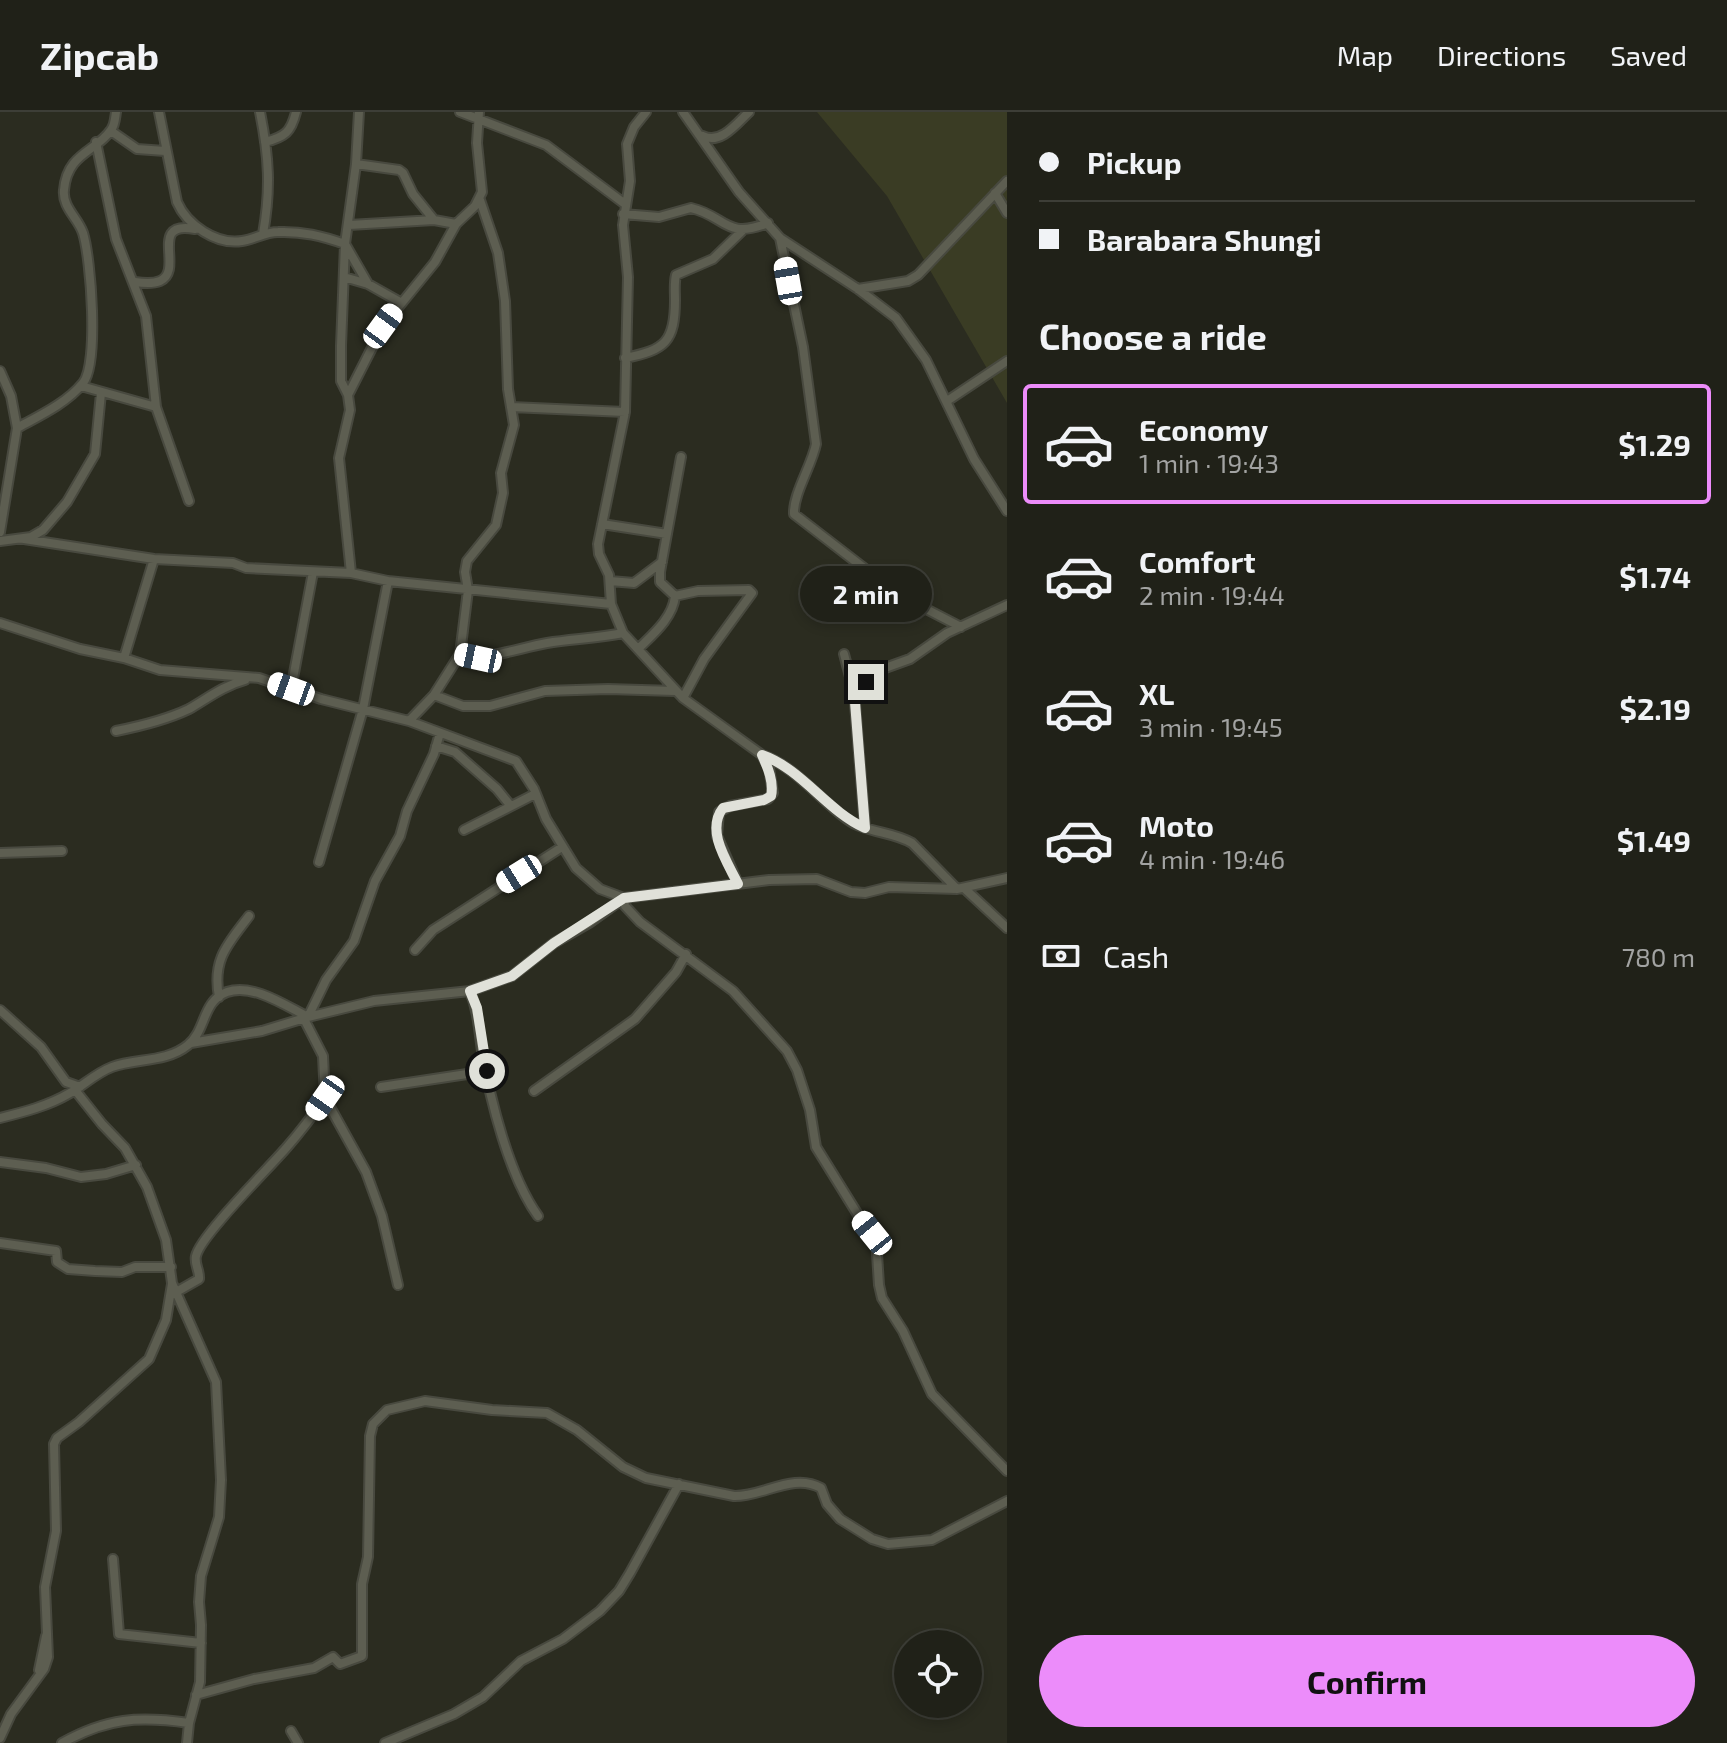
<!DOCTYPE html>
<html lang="en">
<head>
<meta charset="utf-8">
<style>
  :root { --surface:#202118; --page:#282921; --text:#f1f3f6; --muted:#a2a3a2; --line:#3d3e37; --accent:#ec8cfa }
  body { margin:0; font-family:"Exo 2",sans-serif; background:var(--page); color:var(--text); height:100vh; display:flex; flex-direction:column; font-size:30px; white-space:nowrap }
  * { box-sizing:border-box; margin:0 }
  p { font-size:26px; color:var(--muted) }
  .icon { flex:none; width:44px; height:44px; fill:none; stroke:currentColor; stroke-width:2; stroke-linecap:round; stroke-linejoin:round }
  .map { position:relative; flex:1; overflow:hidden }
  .sheet { display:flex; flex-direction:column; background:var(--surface); width:720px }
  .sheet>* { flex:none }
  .top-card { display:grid; align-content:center; height:176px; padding:0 32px; background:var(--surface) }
  .buttons { position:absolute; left:894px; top:1518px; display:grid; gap:16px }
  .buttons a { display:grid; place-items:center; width:88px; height:88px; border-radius:50%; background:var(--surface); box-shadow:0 4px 12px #0003,0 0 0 2px var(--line); font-size:40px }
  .end { position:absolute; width:36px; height:36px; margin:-18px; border:10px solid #e0e1d9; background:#111; box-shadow:0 0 0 4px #111 }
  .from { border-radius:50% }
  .bubble { position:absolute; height:56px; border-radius:28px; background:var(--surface); box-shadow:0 4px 12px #0003,0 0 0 2px var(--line); font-size:26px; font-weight:700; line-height:56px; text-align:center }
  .car { position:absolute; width:24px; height:48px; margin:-24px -12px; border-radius:10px; box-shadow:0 0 6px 2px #0007; background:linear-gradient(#fff 24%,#345 0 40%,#fff 0 76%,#345 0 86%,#fff 0) }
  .top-card b { display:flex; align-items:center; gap:28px; height:76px; font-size:30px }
  .top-card b+b { border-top:2px solid var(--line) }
  .top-card i { width:20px; height:20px; background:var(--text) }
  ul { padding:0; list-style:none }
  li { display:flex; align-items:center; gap:24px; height:120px; margin:0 16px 12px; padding:0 16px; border:4px solid transparent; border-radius:8px }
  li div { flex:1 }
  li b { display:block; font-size:30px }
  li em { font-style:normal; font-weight:700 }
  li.active { border-color:var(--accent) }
  li>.icon { width:72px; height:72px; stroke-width:1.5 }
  h2 { padding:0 32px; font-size:36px; line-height:96px }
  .pay { display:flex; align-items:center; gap:20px; height:88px; padding:0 32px; font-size:30px }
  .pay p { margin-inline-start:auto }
  .button { display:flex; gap:16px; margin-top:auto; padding:16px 32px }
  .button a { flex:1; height:92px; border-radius:48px; background:var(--accent); color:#111; font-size:32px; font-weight:700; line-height:92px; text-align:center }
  header { display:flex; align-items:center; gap:48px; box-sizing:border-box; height:112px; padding:0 40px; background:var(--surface); border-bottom:2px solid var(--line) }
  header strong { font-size:38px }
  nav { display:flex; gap:44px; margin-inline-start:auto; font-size:28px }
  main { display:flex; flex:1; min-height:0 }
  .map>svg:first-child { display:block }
</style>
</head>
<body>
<header>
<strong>Zipcab</strong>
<nav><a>Map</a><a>Directions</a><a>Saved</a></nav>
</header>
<main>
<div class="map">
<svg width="1007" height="1631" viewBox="0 0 1007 1631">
  <rect width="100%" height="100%" fill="#2b2c20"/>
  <path fill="#3a3c24" d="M817,0H1007V291L887,84Z"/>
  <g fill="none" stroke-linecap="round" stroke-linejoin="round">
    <g stroke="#48493f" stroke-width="12">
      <path id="minor" d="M159,0L177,90C187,113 216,133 242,129C255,127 265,120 278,120C302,119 322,124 345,132L368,172
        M260,0C269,45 271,77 263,122
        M460,0L546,33L625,92
        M646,0L634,15L627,32L630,69L623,113L628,165L625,300L598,432L599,442L609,463L611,492L623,521L683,586L762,643L769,656L773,681L768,687L730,694L719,700L717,724L738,772
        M683,0L739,80L780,126L858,177L896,206L926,248L974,347L1007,399
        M111,19L137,37L165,39
        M703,24C721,33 737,11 749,0
        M96,30L116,127L146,204L156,295L189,389
        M265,30C285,25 291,20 296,0
        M356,52L399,58L403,61L413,82L434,108
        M995,81L1007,101
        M623,102L659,105L691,96C726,104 725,128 768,111
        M349,113L434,108L456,112
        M780,126L803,235L816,332C812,353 793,382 794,402L899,483L961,515
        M344,165L368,172L400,190
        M135,170C142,171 153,172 160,169C185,158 147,108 195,117
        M858,177L908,169L918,163L1007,69
        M625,246C665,238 675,230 675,188C675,179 674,171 676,163L713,147L742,119
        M0,259L11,284L17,316L0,420
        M81,274L156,295
        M348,283L383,214L435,150L456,112L475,94L482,80L477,31L479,0
        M947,289L1007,249
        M511,295L625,300
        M17,316C39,304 67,291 83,271C99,252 91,147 83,121C78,106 62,95 64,78C67,41 96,40 111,18C115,13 115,6 116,0
        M602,412L667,422
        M24,427L154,447L233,451L246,456L351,461L388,469L611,492
        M0,429L31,425L43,418L67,390L95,342L101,281
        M351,461L339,346L350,298L348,283L341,269V234L345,132L356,52L359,0
        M610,469L634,471L662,450
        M675,484L698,479L749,478L752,481L704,547L683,586
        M0,511L80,537L124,546L160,558L259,566L321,587L409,609L516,649L534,677L546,707L576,756L600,777L624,786L625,794L640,810L733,879L787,939L797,958L810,998L816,1035L860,1106L876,1126L879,1173L882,1186L903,1219L932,1282L1007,1359
        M638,537C652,523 673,506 675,484L660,470V460L681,345
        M460,542C490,549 517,536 547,531C573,527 598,526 623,521
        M844,542L854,580L865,716
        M124,546L154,447
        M291,577L313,460
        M434,583L463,594H490L545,579L608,577L675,579
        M855,590L869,563L874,560L910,547L947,521L1007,493
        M409,609L434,583L460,542L468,478L465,460L467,449L496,413L503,381L501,361L514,313L508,277L505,189L498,141L480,88
        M116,619C141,614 166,608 189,597C208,586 223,574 245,568
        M436,634L455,640L497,677L510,693
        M762,643C796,655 819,687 847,707C866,721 892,719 912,731L957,777
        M464,718L535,682
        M0,741L62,739
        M319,750L363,597L388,469
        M964,776L1007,816
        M415,838L433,818L562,735
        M470,879C478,899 479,918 482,939C490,987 509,1064 538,1104
        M219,885C212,847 228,832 249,804
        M0,898L41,935L66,970L80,975
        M303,905L323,944L325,986L366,1060L382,1104L398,1173
        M191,931L262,919L308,905L326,868L354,829L375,769L400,724L407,699L434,642L440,621
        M381,975L487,959
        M75,978L102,1012L125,1036L147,1075L166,1128L172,1171L216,1270L221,1368L219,1405L201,1464L199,1490L201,1513L200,1570L189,1611L187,1631
        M534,979L635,907L676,860L686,842
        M0,1006C24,1000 48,994 70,981C84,973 96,961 112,955C136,946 166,951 188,933C206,919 202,889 227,880C253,871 286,894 308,905L374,889L470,879L512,864L554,831L589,811L624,786L769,768L817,767L851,780L865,781L889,775L957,777L1007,766
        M0,1050L46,1056L81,1065L106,1062L136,1053
        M0,1131L56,1139L57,1150L68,1157L95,1159L122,1160L135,1155H171
        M178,1179L199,1167C200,1159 194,1152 196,1144C200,1124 270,1055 287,1035C301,1019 313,1003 325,986
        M113,1447L119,1522L201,1531
        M39,1558L46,1524
        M196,1583L254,1567L314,1556L333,1545L340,1552L362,1544V1472L368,1445L370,1324L373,1312L387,1298L425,1289L492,1298L547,1301L577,1318L623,1355L646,1366L734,1384C763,1385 793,1360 821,1376L827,1392L840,1407L872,1427L888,1432L932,1428L1007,1389
        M291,1619L298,1631
        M0,1626L11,1602L44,1557L48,1545L45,1475L56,1419L54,1332L57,1326L79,1310L149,1247L166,1208L172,1172
        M62,1631C107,1606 138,1604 189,1611
        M385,1631L454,1602L483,1585L521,1549L563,1527L600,1499L619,1479L630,1461L679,1372"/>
    </g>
    <use href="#minor" stroke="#5d5e51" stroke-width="8"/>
  </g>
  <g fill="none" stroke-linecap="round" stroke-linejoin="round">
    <path stroke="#e0e1d9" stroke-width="10" d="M487,959L477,896L470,879L512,864L554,831L624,786L738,772C728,751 705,719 723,696L764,688L771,684C774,670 768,656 762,643C802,657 827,699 865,716L855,590L866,570"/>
  </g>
</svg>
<div class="buttons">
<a><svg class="icon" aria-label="locate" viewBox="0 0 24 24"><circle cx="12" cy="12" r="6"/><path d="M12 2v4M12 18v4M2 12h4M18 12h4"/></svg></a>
</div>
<i class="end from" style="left:487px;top:959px"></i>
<i class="end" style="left:866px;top:570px"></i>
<div class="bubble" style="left:800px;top:454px;width:132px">2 min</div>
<i class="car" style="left:788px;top:169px;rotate:350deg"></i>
<i class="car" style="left:383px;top:214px;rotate:36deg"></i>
<i class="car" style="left:478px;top:546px;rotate:282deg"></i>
<i class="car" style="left:291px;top:577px;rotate:290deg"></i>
<i class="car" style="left:519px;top:762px;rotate:238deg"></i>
<i class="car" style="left:325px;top:986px;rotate:215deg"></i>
<i class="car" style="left:872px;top:1121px;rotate:321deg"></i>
</div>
<section class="sheet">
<div class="top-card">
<b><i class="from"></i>Pickup</b>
<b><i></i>Barabara Shungi</b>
</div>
<h2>Choose a ride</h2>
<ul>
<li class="active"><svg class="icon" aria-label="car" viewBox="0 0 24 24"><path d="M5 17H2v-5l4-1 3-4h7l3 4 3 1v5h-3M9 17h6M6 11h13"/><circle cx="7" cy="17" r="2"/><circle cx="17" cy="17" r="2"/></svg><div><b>Economy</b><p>1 min · 19:43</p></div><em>$1.29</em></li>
<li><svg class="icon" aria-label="car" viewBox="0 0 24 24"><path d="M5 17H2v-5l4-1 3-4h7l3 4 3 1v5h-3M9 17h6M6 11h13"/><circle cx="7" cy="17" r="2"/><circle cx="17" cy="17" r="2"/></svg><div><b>Comfort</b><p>2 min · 19:44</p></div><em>$1.74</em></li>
<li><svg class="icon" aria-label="car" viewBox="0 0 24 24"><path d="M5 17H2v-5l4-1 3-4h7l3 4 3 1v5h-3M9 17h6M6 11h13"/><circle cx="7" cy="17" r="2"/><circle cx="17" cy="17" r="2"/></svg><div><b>XL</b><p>3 min · 19:45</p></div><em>$2.19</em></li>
<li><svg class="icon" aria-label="car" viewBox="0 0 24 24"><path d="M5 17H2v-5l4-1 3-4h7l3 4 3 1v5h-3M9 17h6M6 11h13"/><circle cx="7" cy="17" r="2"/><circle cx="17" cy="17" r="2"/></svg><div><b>Moto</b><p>4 min · 19:46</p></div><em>$1.49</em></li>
</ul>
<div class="pay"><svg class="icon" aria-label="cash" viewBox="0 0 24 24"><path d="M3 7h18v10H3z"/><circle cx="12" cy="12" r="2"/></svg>Cash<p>780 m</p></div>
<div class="button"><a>Confirm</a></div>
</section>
</main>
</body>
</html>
